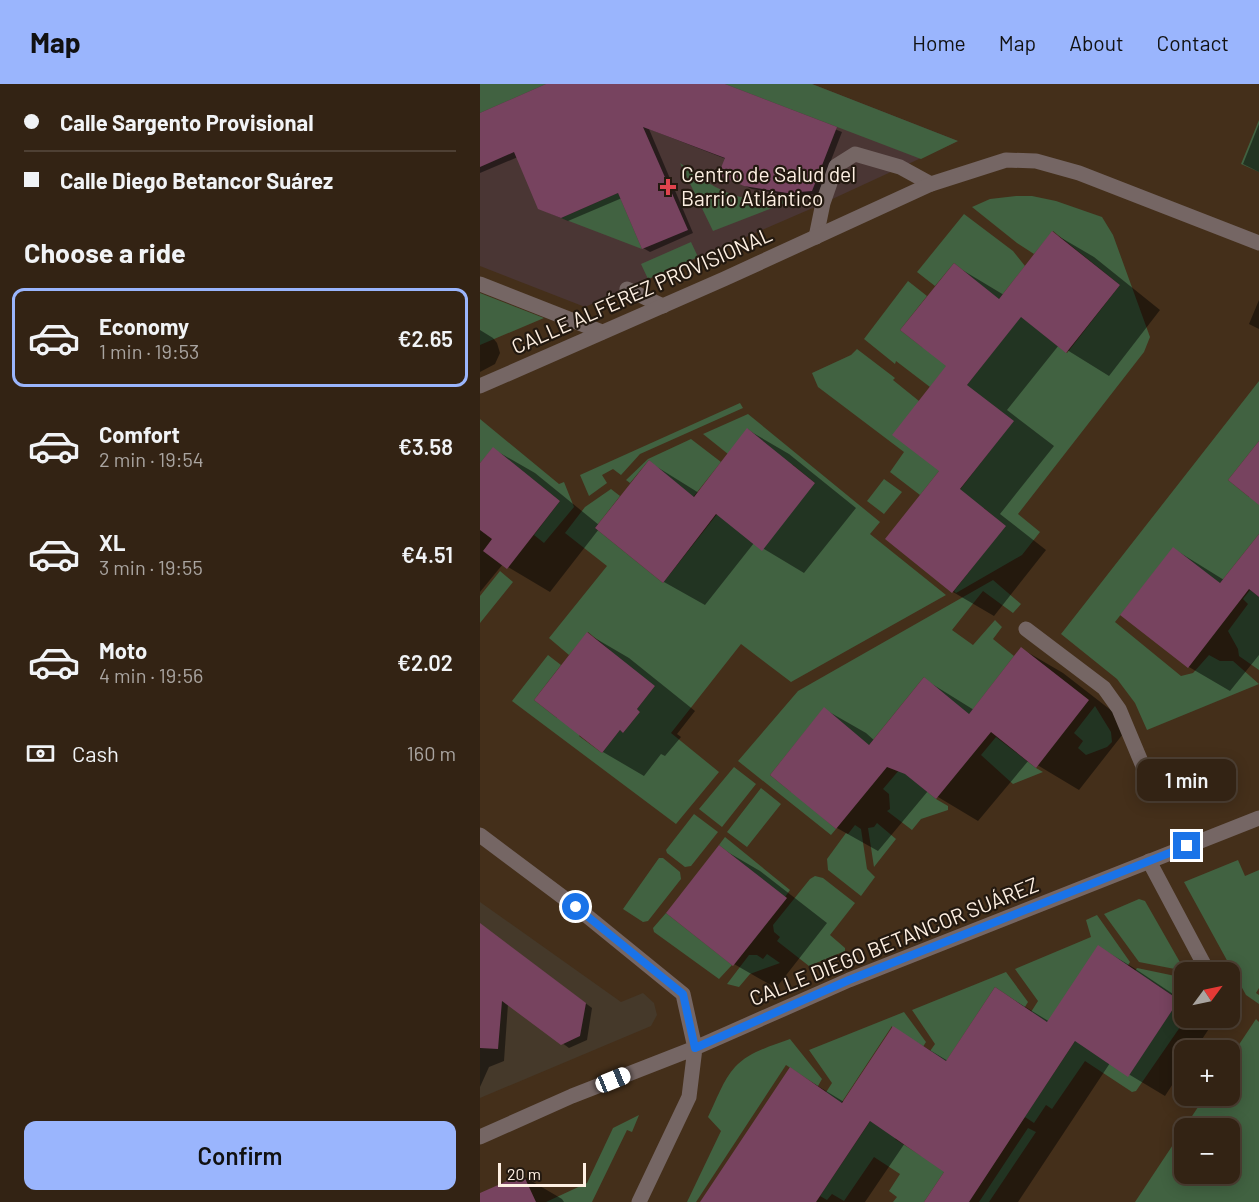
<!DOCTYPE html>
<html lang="en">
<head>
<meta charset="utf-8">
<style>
  :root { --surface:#332314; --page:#3b2b1d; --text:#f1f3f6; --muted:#a9a4a0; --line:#4e4034; --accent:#9ab5fd }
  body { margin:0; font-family:Barlow,sans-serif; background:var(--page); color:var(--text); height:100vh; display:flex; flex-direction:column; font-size:22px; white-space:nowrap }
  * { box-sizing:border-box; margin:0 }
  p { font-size:20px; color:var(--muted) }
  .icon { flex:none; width:33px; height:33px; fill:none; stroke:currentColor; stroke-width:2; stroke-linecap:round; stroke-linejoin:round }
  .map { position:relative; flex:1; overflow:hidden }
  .sheet { display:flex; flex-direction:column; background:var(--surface); width:480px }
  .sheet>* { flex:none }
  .top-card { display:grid; align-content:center; height:132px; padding:0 24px; background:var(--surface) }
  .needle { width:39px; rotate:57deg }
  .controls { position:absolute; left:694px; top:878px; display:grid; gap:12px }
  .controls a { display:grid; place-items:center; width:66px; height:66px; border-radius:12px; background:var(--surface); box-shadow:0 3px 15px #0003,0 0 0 2px var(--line); font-size:30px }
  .scale { position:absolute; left:18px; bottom:15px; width:88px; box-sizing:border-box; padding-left:6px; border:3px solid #fef0e3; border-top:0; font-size:16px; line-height:21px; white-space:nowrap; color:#fef0e3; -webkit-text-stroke:4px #231910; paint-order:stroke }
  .end { position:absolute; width:27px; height:27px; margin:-14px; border:8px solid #1a73e8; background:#fff; box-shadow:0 0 0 3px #fff }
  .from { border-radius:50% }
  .bubble { position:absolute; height:42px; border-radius:12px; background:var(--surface); box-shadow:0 3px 15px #0003,0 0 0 2px var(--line); font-size:20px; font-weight:600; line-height:42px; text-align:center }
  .car { position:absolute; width:18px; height:36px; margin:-18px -9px; border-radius:8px; box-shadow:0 0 4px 2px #0007; background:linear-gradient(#fff 24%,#345 0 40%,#fff 0 76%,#345 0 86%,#fff 0) }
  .top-card b { display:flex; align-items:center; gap:21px; height:57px; font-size:22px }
  .top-card b+b { border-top:2px solid var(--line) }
  .top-card i { width:15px; height:15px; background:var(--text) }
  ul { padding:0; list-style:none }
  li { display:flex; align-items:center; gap:18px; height:99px; margin:0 12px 9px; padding:0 12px; border:3px solid transparent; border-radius:12px }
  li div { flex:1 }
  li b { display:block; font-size:22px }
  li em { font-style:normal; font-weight:600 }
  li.current { border-color:var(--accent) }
  li>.icon { width:54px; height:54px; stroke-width:1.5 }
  h2 { padding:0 24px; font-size:27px; line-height:72px }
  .pay { display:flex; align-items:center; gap:15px; height:66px; padding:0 24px; font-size:22px }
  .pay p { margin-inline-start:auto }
  .primary-button { display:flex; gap:12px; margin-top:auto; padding:12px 24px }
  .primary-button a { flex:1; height:69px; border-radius:12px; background:var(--accent); color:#111; font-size:24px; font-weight:600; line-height:69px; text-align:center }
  header { display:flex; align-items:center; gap:36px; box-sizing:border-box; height:84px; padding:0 30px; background:var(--accent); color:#111 }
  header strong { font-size:28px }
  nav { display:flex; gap:33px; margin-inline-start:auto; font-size:21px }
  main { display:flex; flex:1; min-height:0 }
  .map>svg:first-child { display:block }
</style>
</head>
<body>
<header>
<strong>Map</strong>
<nav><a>Home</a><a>Map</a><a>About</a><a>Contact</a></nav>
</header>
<main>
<section class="sheet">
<div class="top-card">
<b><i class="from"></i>Calle Sargento Provisional</b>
<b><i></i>Calle Diego Betancor Suárez</b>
</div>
<h2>Choose a ride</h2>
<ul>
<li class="current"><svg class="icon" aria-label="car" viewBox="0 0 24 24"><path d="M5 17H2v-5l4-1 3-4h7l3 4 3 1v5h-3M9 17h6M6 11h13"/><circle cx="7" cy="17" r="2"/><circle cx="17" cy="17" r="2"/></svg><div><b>Economy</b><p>1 min · 19:53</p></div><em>€2.65</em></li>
<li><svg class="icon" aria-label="car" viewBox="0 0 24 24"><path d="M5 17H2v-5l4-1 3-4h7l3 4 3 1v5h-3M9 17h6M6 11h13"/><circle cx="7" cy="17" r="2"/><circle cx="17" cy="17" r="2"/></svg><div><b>Comfort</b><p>2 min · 19:54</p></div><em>€3.58</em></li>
<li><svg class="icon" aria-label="car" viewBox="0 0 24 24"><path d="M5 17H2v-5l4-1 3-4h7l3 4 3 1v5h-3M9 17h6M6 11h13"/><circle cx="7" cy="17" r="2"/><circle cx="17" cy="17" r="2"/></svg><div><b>XL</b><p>3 min · 19:55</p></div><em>€4.51</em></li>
<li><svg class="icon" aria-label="car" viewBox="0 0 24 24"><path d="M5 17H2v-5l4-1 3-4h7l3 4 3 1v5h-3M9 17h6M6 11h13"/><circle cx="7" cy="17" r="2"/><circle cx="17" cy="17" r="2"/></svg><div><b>Moto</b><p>4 min · 19:56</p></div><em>€2.02</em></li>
</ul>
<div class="pay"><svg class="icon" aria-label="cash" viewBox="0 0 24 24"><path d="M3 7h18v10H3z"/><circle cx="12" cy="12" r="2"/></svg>Cash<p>160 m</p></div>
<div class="primary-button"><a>Confirm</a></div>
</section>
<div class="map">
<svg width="779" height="1118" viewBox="0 0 779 1118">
  <rect width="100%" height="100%" fill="#442f1a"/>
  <path fill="#45392a" d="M0,818L141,918L163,909L174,919L177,931L171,942L0,1014Z"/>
  <path fill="#4a3634" d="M0,0H332L478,57L335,123L105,223L0,182Z"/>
  <path fill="#416241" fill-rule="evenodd" d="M0,0H66L0,29Z
    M245,0H332L478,57L441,75Z
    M779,36V88L761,80Z
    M200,79C222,95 244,112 272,115C284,117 297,116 310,117L233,147Z
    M138,109L162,165L81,134Z
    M536,112H552L576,117L622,133L633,151L670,253L664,268L538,430L560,448L542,471L476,509L474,507L525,442L504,424L495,434L472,416L533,337L479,311L549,222L565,252L587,269L640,201L573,147L554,170L537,159L492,123L510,115Z
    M484,130L533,167L545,182L511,225L487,206L495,196L474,179L455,202L437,188Z
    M211,158L218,173L168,195L161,180Z
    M428,197L447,212L420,246L442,263L474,273L450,303L416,277L415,280L384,255Z
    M0,209L64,234L0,261Z
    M377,265L415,294L413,296L439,317L467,377L440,411L410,388L424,368L338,303L332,289L371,271Z
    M779,297V357L748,396L769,413L779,404V450L732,509L693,464L635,538L701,592L713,589L729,571L740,577H753L779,600L667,646L655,619L637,595L581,550Z
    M260,319L263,324L160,370L141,391L133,385L122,391L127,399L109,412L100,391Z
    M268,330L400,438L390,450L466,511L311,598L261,560L191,649L239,688L196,740L32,617L68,571L81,581L54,616L77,634L85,624L106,641L99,652L122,669L140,646L143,649L160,628L157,625L175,602L122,577L130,566L108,548L89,571L69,554L127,482L85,449L105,423L131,405L140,412L115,444L183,499L245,420L335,399L313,381L282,374L290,363L268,345L248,370L223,350Z
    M0,335L79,400L84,398L94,423L64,459L54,451L80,417L13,364L0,379Z
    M211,355L241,378L206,422L169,376L150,399L146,396L168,375Z
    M404,395L422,408L404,430L387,417Z
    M20,487L33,498L0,539V512Z
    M513,496L541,520L533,529L503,507L472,546L493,561L515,536L522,543L513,555L534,572L480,642L444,593L380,672L344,624L290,691L311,708L319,699L335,727L356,745L351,751L258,677L318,607Z
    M770,506L779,513V586L759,572L758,565L748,547L768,520L763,515Z
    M615,622L631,648L632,658L627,663L606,671L598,664L603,657L594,649Z
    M516,653L556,684L563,688L533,700L501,671Z
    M254,683L276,700L242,743L219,725Z
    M420,685L456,715L468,722V726L441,735L432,746L407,727L410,725L409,710L403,705Z
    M281,704L301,720L267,763L247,748Z
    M214,730L238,748L211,782L205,783L187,769L186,766Z
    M397,739L416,755L394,783L388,744L394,743Z
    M375,741L381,745L387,785L395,793L381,812L348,786L347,775L366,749L368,750Z
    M245,753L310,806L305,813L239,761Z
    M179,774H183L200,788L201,795L168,837L163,838L143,825Z
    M758,776L765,792L779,786V904L776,909L779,911V920L766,911L704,798Z
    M335,792L343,794L375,819L350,851L365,864V867L329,882L297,857L300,853L294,848L293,841L330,795Z
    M659,815L665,817L705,887L659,878L624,830Z
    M186,829L252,881L239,895L174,848L173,844Z
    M617,831L650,878L628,914L560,950L544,939L558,917L535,885L611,853L606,836Z
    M287,870L300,879L270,890L259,903L247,900L269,871H277L283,875Z
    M657,884L705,894V933H707L656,1007L652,1008L605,977L572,1025L566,1021L554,1039L545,1033L536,1046L506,1025L444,1118H413L417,1113L409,1107L420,1090L394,1073L364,1117L352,1110L347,1116L340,1112L407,1012L414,1016L415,1015L432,1029L415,1055L443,1073L510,972L516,976L518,974L529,981L528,984L534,988L518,1012L546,1031L613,930L632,941L631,943L637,948L620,973L648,992L699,916L671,897L655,920L640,909Z
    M526,888L548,918L525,955L522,953L543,922L515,903L457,991L441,980L455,960L432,926Z
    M424,928L446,958L422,996L412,942L354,1030L339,1019L352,999L329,966Z
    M776,935L779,938V1118H655L726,1011H750V974ZM705,1044H750V1089H705Z
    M310,955L342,995L338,1002L306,981L216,1118H207L241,1047L228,1033C236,1017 243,996 255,983C269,968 291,962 310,955Z
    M159,1031L152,1048L147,1046L112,1118H66L107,1099L133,1044Z
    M548,1044L556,1048L509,1118H499Z"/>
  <path fill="#0007" d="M70,0H242L362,48L338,110L315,112L272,105L247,94L246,75L169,45L213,149L170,168L163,164L142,114L88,137L67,128L38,73L0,89V30Z
    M779,40V88L763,80Z
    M573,149L614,173L680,226L629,292L579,261L527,326L574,362L520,430L566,466L514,532L473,508L407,455L461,387L474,181L524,211Z
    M779,216V245L769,240Z
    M0,246L13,254L17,259L20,269L15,280L0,288Z
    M268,346L309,370L376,424L324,489L274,459L225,521L184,498L119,445L70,508L23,480L0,508V382L13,365L55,389L119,441L169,378L219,409Z
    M779,452V571L750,607L709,583L694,465L744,496Z
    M108,550L149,574L215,627L197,650L201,653L185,672L181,670L164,692L123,668L56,615Z
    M542,565L583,589L650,641L599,706L549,676L498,737L448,707L398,767L357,744L344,625L386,649L395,657L444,595L494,626Z
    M239,763L280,787L347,839L296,904L254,880Z
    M0,840L112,924L107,956L89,964L28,920L24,977L9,983L0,1003Z
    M619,863L654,884L705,918V933H728L734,937L715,966H705V981L685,1012L630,979L538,1118H446L466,1087L425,1059L385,1118H221L310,985L364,1018L413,944L468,977L516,905L570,938Z
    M43,1092L82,1115L84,1118H0V1111Z"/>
  <path fill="#77435f" d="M66,0H245L357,43L332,107L307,109L264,102L250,96L238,91L245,74L163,43L208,146L162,165L138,109L81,134L58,125L34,68L0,83V29Z
    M572,147L640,201L586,269L541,233L487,301L534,337L480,405L526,442L472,509L405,455L459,387L412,351L466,282L420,246L474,179L519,215Z
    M267,344L335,399L282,467L236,430L183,499L115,444L169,376L214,413Z
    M779,357V421L748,396Z
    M13,363L80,417L27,485L3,467L12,455L0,446V379Z
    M779,450V513L769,505L708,584L640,531L693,463L740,499Z
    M107,548L175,602L157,625L160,628L143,649L140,646L122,669L54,616Z
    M541,563L609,616L556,684L511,648L456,715L425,690L407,683L356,745L290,691L344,623L389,661L444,593L489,630Z
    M239,761L307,814L253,882L186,829Z
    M0,839L106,919L100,952L81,961L22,917L18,965L0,964Z
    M618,861L699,916L648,993L595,957L489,1118H444L464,1088L390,1037L336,1118H220L310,983L362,1019L413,942L466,977L515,903L567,938Z
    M43,1090L56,1118H0V1109Z"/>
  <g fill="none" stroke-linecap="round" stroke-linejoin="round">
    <path stroke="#756664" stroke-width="15" d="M336,153L343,119L356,82L375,70L420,83L451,100
      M147,205L183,222
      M546,545L624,604L639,625L665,687
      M669,777L728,888"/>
    <path stroke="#756664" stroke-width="15" d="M0,200L122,248"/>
    <path stroke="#756664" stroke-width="15" d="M0,302L244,195L451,100L526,76L556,77L599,89L779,159
      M0,751L96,823L203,910L215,964L209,1013L159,1118
      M0,1053L92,1012L215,964L369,896L779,734"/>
  </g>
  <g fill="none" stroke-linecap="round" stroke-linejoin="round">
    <path stroke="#1a73e8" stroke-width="8" d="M96,823L203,910L215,964L369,896L707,762"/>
  </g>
  <path fill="#e0444e" stroke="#231910" stroke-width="2" d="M185 94h6v6h6v6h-6v6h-6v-6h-6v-6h6z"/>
  <g text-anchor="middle" stroke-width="4.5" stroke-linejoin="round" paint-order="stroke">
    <g font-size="21" fill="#fef0e3" stroke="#231910" text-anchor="start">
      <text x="201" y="98">Centro de Salud del<tspan x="201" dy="24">Barrio Atlántico</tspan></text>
    </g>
    <g font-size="21" fill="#fef0e3" stroke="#231910">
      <text transform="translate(162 207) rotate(-24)" y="7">CALLE ALFÉREZ PROVISIONAL</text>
      <text transform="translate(414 858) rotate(-22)" y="7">CALLE DIEGO BETANCOR SUÁREZ</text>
    </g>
  </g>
</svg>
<div class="controls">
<a><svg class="needle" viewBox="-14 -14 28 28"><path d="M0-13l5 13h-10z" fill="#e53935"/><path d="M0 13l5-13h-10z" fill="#a9a4a0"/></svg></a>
<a>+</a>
<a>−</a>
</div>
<div class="scale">20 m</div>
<i class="end from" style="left:96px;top:823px"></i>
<i class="end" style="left:707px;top:762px"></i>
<div class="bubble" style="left:657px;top:675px;width:99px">1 min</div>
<i class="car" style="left:133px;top:996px;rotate:68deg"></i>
</div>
</main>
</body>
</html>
